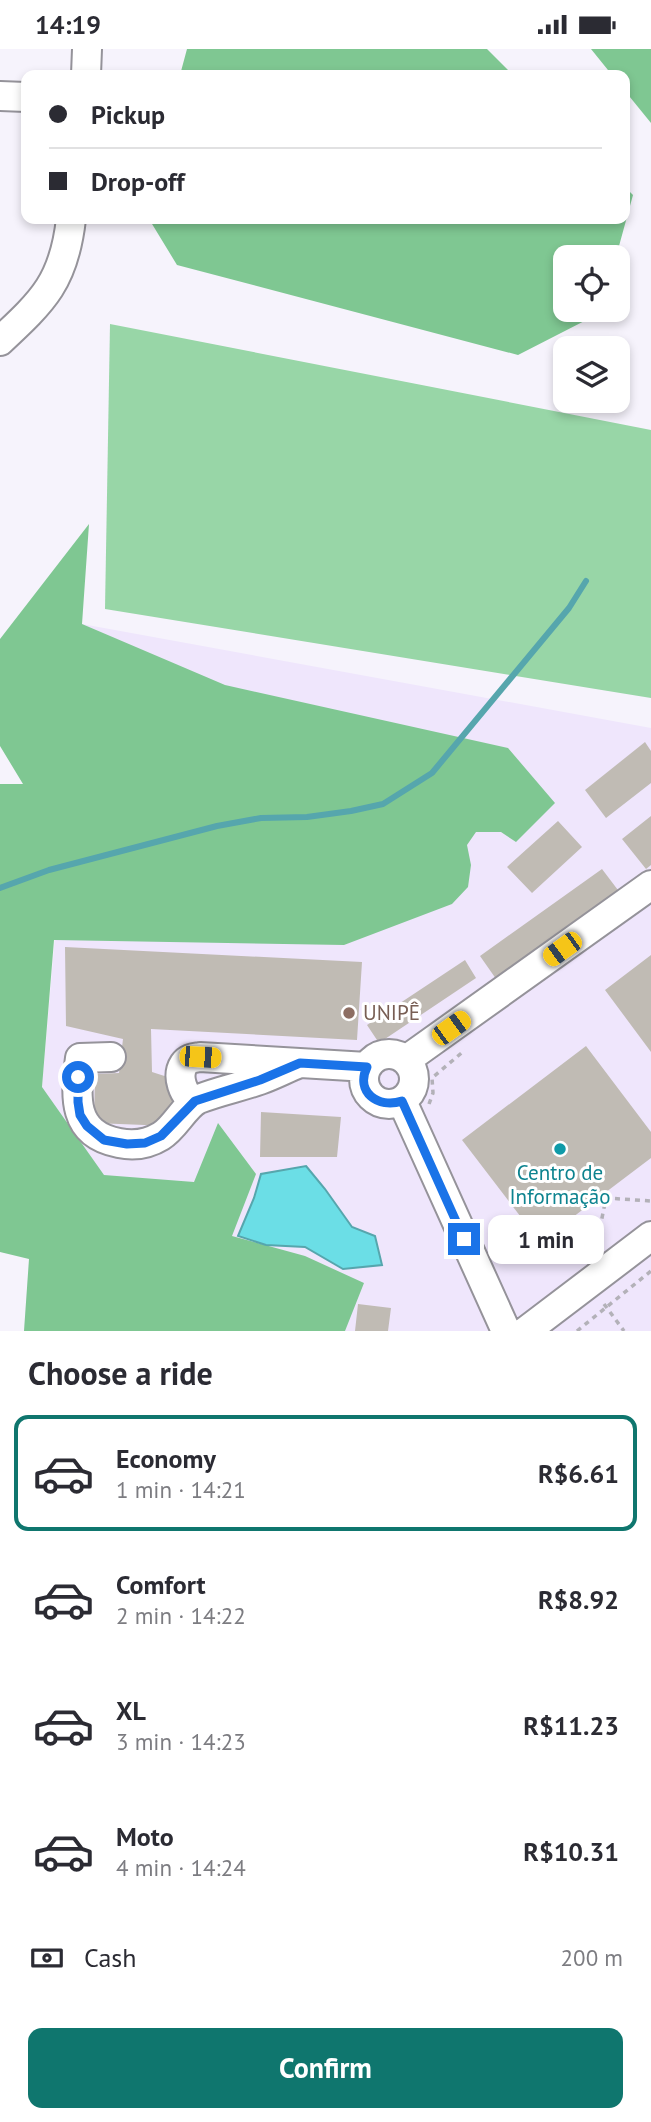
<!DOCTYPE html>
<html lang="en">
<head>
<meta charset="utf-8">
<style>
  :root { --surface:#fff; --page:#f2f2f3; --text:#2b2b33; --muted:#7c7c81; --line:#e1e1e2; --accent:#0f766e }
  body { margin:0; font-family:"PT Sans",sans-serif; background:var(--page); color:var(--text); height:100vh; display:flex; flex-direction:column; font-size:26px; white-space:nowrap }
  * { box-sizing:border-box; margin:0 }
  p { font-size:23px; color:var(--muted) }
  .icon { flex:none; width:38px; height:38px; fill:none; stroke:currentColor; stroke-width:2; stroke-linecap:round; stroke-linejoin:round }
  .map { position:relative; height:1282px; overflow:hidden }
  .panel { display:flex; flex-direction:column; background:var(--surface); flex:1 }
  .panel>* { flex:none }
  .banner { position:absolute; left:21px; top:21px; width:609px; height:154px; border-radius:14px; box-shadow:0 4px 10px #0003; display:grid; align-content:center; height:154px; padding:0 28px; background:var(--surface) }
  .buttons { position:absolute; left:553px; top:196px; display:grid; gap:14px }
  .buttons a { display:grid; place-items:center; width:77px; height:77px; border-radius:14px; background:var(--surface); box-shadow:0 4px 10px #0003; font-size:35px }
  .end { position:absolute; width:32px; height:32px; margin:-16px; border:9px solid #1a73e8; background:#fff; box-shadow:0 0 0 4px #fff }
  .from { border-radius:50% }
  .bubble { position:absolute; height:49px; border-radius:14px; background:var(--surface); box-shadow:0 4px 10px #0003; font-size:23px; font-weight:800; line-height:49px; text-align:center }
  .car { position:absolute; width:21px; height:42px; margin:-21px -10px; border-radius:9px; box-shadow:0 0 5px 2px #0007; background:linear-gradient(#f5c518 24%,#345 0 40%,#f5c518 0 76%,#345 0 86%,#f5c518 0) }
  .banner b { display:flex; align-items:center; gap:24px; height:66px; font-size:26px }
  .banner b+b { border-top:2px solid var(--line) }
  .banner i { width:18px; height:18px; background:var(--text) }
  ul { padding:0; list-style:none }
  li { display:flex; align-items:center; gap:21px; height:116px; margin:0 14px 10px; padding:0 14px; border:4px solid transparent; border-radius:14px }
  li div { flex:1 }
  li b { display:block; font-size:26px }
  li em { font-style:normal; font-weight:800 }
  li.active { border-color:var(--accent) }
  li>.icon { width:63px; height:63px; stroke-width:1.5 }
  h2 { padding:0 28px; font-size:32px; line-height:84px }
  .pay { display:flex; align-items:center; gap:18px; height:77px; padding:0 28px; font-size:26px }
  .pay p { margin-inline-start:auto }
  .button { display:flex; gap:14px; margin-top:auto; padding:14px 28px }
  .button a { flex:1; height:80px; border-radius:14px; background:var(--accent); color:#fff; font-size:28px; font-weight:800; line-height:80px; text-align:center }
  .status { display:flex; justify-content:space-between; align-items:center; height:49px; padding:0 35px; background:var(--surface); direction:ltr }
  .status svg { height:19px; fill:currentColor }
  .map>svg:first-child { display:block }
</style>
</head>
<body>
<div class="status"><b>14:19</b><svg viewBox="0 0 49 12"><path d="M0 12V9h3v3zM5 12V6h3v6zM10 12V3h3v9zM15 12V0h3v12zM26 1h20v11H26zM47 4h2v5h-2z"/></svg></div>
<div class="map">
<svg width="651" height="1282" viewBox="0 0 651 1282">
  <rect width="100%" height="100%" fill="#f6f3fc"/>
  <path fill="#efe6fc" d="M82,575L651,679V1282H24L42,1038Z"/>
  <path fill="#98d6a7" d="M110,275L651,381V649L105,560Z"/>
  <path fill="#7fc792" d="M187,0H487L513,26H180Z
    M591,0H651V74L625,42V26H612Z
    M625,138L633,146L616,208H565V261H601L600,264L518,306L177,216L149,170H625Z
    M89,475L82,575L225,636L508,699L555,754L516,793L501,783H476L467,796L471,816L468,838L452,855L344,896L54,891L42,1038L104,1126L194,1133L218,1074L256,1125L232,1187L305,1207L364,1234L345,1282H24L29,1210L0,1203V735H23L0,697V590Z"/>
  <path fill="#6bdee6" stroke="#56a6ad" stroke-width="2" d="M306,1117L325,1140L352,1178L375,1187L382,1216L343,1220L305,1198L266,1196L238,1187L254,1149L261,1125Z"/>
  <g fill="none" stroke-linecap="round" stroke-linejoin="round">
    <path stroke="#56a6ad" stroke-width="6" d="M0,839L49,821L217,777L261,769L307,768L351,762L383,755L432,724L569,559L586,532"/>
  </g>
  <path fill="#c0bbb4" d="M645,693L651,702V734L606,769L585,741Z
    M651,767V816L646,820L622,790Z
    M558,772L582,798L532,844L507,818Z
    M602,820L624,849L501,937L480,907Z
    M65,898L362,913L357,991L151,980L152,1023L177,1031L170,1077L94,1074L95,1025L119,1024L123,990L66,977Z
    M651,906V1003L605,941Z
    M465,911L476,929L379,994L367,976Z
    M586,997L651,1083V1109L540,1193L462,1091Z
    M261,1063L341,1068L337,1108H260Z
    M358,1255L391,1259L388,1282H355Z"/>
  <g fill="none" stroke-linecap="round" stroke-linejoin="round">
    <g stroke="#95939a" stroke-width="32">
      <path id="minor" d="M86,26L87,0
        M0,47L26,48
        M0,292C44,251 64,232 71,170
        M364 1030a25 25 0 1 1 50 0a25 25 0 1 1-50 0Z
        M111,1008L80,1009C75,1048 72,1085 119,1094C133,1097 148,1095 161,1087C175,1079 185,1056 199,1050C219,1042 240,1038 260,1031C274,1026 287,1019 300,1014
        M406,1011L651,836
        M195,1052C183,1047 176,1027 184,1015C188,1009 194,1009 200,1008L367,1018
        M402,1052L506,1282
        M526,1282L651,1187"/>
    </g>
    <path stroke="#b3b1b8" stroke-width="3.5" stroke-dasharray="5 5" stroke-linecap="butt" d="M429,1055L433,1044L432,1029L465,1001
      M596,1199L606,1149L651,1152
      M604,1255L624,1282
      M577,1282L651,1222"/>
    <use href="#minor" stroke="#fff" stroke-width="28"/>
  </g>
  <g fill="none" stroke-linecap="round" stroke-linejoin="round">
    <path stroke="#1a73e8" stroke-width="9" d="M78,1028V1053L80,1066L87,1077L104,1091L127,1095L145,1094L161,1087L195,1052L260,1031L300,1014L367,1018C355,1043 378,1060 402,1052L464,1190"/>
  </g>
  <circle fill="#8d6e63" stroke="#fff" stroke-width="2.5" cx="349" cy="964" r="7"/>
  <circle fill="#0f9aa8" stroke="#fff" stroke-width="2.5" cx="560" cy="1100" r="7"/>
  <g text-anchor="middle" stroke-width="6" stroke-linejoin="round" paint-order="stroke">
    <g font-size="21" fill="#785e54" stroke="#fff" text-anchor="start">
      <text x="363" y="971">UNIPÊ</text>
    </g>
    <g font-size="21" fill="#0d838f" stroke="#fff">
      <text x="560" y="1131">Centro de<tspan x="560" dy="24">Informação</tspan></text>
    </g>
  </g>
</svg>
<div class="buttons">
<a><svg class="icon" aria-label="locate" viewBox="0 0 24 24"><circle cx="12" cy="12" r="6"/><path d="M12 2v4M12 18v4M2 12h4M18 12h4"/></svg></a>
<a><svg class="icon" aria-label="layers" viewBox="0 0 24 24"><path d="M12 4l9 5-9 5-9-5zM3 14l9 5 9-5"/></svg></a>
</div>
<i class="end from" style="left:78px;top:1028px"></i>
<i class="end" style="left:464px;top:1190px"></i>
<div class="bubble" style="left:488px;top:1166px;width:116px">1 min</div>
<i class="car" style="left:562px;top:900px;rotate:234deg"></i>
<i class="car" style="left:451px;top:979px;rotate:54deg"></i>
<i class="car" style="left:200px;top:1008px;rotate:93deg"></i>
<div class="banner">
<b><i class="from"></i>Pickup</b>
<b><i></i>Drop-off</b>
</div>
</div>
<section class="panel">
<h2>Choose a ride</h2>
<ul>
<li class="active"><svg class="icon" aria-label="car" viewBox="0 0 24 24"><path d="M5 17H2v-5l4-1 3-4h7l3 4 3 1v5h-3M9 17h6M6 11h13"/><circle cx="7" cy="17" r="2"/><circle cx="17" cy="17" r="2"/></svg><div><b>Economy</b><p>1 min · 14:21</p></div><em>R$6.61</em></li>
<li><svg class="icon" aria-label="car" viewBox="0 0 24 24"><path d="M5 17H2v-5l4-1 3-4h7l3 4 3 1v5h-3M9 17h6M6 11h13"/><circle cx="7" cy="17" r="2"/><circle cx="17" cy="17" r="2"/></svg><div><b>Comfort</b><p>2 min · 14:22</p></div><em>R$8.92</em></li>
<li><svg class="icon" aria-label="car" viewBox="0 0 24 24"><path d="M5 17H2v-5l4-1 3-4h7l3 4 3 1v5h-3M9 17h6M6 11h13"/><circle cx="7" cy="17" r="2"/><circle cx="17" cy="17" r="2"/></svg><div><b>XL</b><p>3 min · 14:23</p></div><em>R$11.23</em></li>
<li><svg class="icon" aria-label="car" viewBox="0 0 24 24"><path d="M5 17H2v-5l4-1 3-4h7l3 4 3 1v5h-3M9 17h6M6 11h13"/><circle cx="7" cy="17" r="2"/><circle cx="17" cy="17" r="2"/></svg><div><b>Moto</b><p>4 min · 14:24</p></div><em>R$10.31</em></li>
</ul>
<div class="pay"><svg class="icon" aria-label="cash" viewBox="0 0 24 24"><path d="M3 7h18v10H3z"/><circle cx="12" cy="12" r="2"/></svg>Cash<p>200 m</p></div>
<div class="button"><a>Confirm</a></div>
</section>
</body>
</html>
